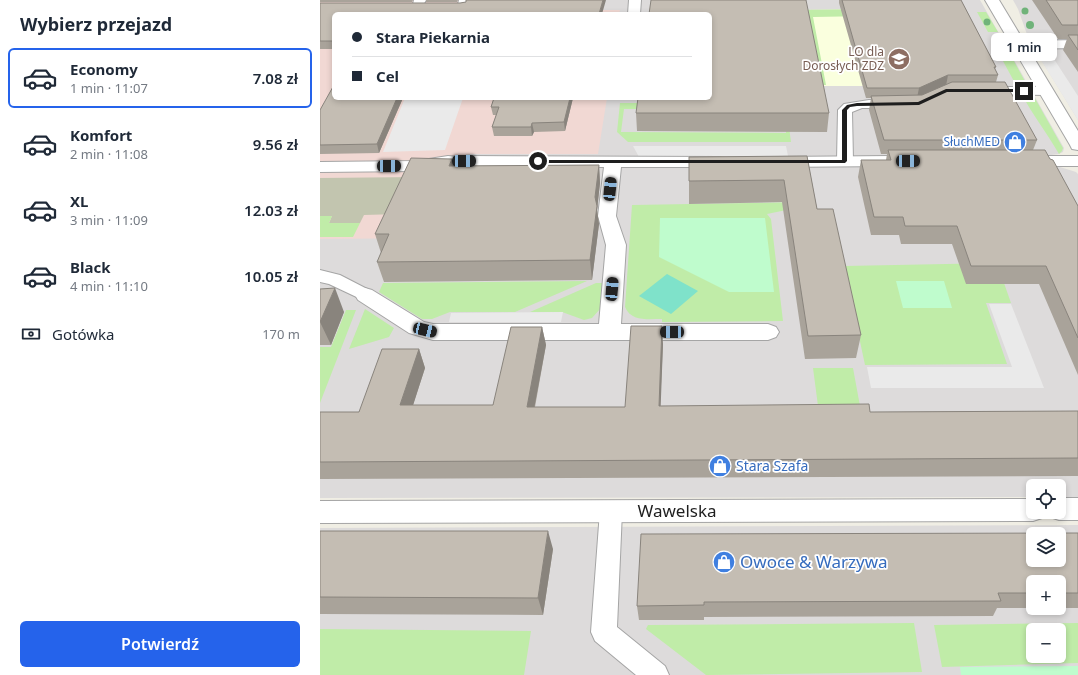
<!DOCTYPE html>
<html lang="pl">
<head>
<meta charset="utf-8">
<style>
  :root { --surface:#fff; --page:#f6f6f7; --text:#1f2937; --muted:#747a83; --line:#e0e1e3; --accent:#2563eb }
  body { margin:0; font-family:"Noto Sans",sans-serif; background:var(--page); color:var(--text); height:100vh; display:flex; flex-direction:column; font-size:15px; white-space:nowrap }
  * { box-sizing:border-box; margin:0 }
  p { font-size:13px; color:var(--muted) }
  .icon { flex:none; width:22px; height:22px; fill:none; stroke:currentColor; stroke-width:2; stroke-linecap:round; stroke-linejoin:round }
  .map { position:relative; flex:1; overflow:hidden }
  .panel { display:flex; flex-direction:column; background:var(--surface); width:320px }
  .panel>* { flex:none }
  .hud { position:absolute; left:12px; top:12px; width:380px; height:88px; border-radius:6px; box-shadow:0 2px 6px #0003; display:grid; align-content:center; height:88px; padding:0 20px; background:var(--surface) }
  .controls { position:absolute; left:706px; top:479px; display:grid; gap:8px }
  .controls a { display:grid; place-items:center; width:40px; height:40px; border-radius:6px; background:var(--surface); box-shadow:0 2px 6px #0003; font-size:20px }
  .end { position:absolute; width:18px; height:18px; margin:-9px; border:5px solid #1e1e1e; background:#fff; box-shadow:0 0 0 2px #fff }
  .from { border-radius:50% }
  .bubble { position:absolute; height:28px; border-radius:6px; background:var(--surface); box-shadow:0 2px 6px #0003; font-size:13px; font-weight:600; line-height:28px; text-align:center }
  .car { position:absolute; width:12px; height:24px; margin:-12px -6px; border-radius:5px; box-shadow:0 0 3px 1px #0007; background:linear-gradient(#222 24%,#8ab4d8 0 40%,#222 0 76%,#8ab4d8 0 86%,#222 0) }
  .hud b { display:flex; align-items:center; gap:14px; height:38px; font-size:15px }
  .hud b+b { border-top:1px solid var(--line) }
  .hud i { width:10px; height:10px; background:var(--text) }
  ul { padding:0; list-style:none }
  li { display:flex; align-items:center; gap:12px; height:60px; margin:0 8px 6px; padding:0 12px; border:2px solid transparent; border-radius:6px }
  li div { flex:1 }
  li b { display:block; font-size:15px }
  li em { font-style:normal; font-weight:600 }
  li.on { border-color:var(--accent) }
  li>.icon { width:36px; height:36px; stroke-width:1.5 }
  h2 { padding:0 20px; font-size:18px; line-height:48px }
  .pay { display:flex; align-items:center; gap:10px; height:44px; padding:0 20px; font-size:15px }
  .pay p { margin-inline-start:auto }
  .action { display:flex; gap:8px; margin-top:auto; padding:8px 20px }
  .action a { flex:1; height:46px; border-radius:6px; background:var(--accent); color:#fff; font-size:16px; font-weight:600; line-height:46px; text-align:center }
  main { display:flex; flex:1; min-height:0 }
  .map>svg:first-child { display:block }
</style>
</head>
<body>
<main>
<section class="panel">
<h2>Wybierz przejazd</h2>
<ul>
<li class="on"><svg class="icon" aria-label="car" viewBox="0 0 24 24"><path d="M5 17H2v-5l4-1 3-4h7l3 4 3 1v5h-3M9 17h6M6 11h13"/><circle cx="7" cy="17" r="2"/><circle cx="17" cy="17" r="2"/></svg><div><b>Economy</b><p>1 min · 11:07</p></div><em>7.08 zł</em></li>
<li><svg class="icon" aria-label="car" viewBox="0 0 24 24"><path d="M5 17H2v-5l4-1 3-4h7l3 4 3 1v5h-3M9 17h6M6 11h13"/><circle cx="7" cy="17" r="2"/><circle cx="17" cy="17" r="2"/></svg><div><b>Komfort</b><p>2 min · 11:08</p></div><em>9.56 zł</em></li>
<li><svg class="icon" aria-label="car" viewBox="0 0 24 24"><path d="M5 17H2v-5l4-1 3-4h7l3 4 3 1v5h-3M9 17h6M6 11h13"/><circle cx="7" cy="17" r="2"/><circle cx="17" cy="17" r="2"/></svg><div><b>XL</b><p>3 min · 11:09</p></div><em>12.03 zł</em></li>
<li><svg class="icon" aria-label="car" viewBox="0 0 24 24"><path d="M5 17H2v-5l4-1 3-4h7l3 4 3 1v5h-3M9 17h6M6 11h13"/><circle cx="7" cy="17" r="2"/><circle cx="17" cy="17" r="2"/></svg><div><b>Black</b><p>4 min · 11:10</p></div><em>10.05 zł</em></li>
</ul>
<div class="pay"><svg class="icon" aria-label="cash" viewBox="0 0 24 24"><path d="M3 7h18v10H3z"/><circle cx="12" cy="12" r="2"/></svg>Gotówka<p>170 m</p></div>
<div class="action"><a>Potwierdź</a></div>
</section>
<div class="map">
<svg width="758" height="675" viewBox="0 0 758 675">
  <rect width="100%" height="100%" fill="#f0eee4"/>
  <path fill="#dddbdb" fill-rule="evenodd" d="M0,0H660L744,148L743,152L739,154L724,156H149L145,166L729,167H740L756,172L758,174V497H739V486H713V497L0,498ZM14,14H390V98H14Z
    M693,0H758V120L709,40L698,9Z
    M758,525V675H0V528ZM713,534H739V560H713ZM713,582H739V608H713ZM713,630H739V656H713Z"/>
  <path fill="#f1d8d3" d="M0,0H154L146,10H300L299,14H14V98H287L278,154H146L116,238L0,239Z"/>
  <path fill="#faffde" d="M553,9L593,86H499L482,10Z"/>
  <path fill="#c2c5af" d="M96,177L79,214L44,215L40,223H9L12,216H0V178Z"/>
  <path fill="#c0eca8" fill-rule="evenodd" d="M553,9L549,16L493,17L506,85H471L470,10Z
    M657,12H666L678,32H668Z
    M671,39H682L707,85H696Z
    M701,93H712L743,148L742,151L739,154C727,133 712,114 701,93Z
    M300,103H331L330,109H304L301,132L466,133L464,110L466,104L471,142H308L297,132Z
    M485,202L486,206L447,214L451,219L463,321L342,322V319C329,319 311,322 305,307L312,205Z
    M0,216H12L9,223H40L33,237H0Z
    M677,263L691,303H666L687,364L545,365L524,266Z
    M267,281L195,312H130L112,319H102L59,292L63,283Z
    M276,283H283L281,308L272,318L264,320L242,312H210Z
    M45,309L74,328L69,337L29,349Z
    M26,310H36L0,403V347H11Z
    M493,368H533L540,406H498Z
    M594,623L602,672L386,675L326,629L328,625Z
    M758,623V663L622,667L614,625ZM713,630H739V656H713Z
    M0,629L211,631L204,675H0Z"/>
  <path fill="#bffccd" d="M340,218H445L454,292H409L339,257Z
    M576,281H624L632,308H583Z
    M758,666V675H641L640,667Z"/>
  <path fill="#7fe2ca" d="M347,274L378,291L351,314L319,296Z"/>
  <path fill="#eaeaea" d="M732,56L758,96V120L721,60Z
    M85,98H143L125,150L63,152Z
    M313,146H466L468,156L319,157Z
    M669,304H691L724,388H551L547,367H692Z
    M243,312L241,322H129L131,313Z"/>
  <g fill="none" stroke-linecap="round" stroke-linejoin="round">
    <g stroke="#a5a5a5" stroke-width="2">
      <path id="service" d="M94,0H106L101,9L75,10L71,9L69,7L71,5L93,4Z
        M139,0H151L146,9L120,10L116,9L114,7L116,5L138,4Z
        M309,0H321L320,14H308Z
        M758,40V48L698,49L694,48L692,45L694,42L698,41Z
        M664,87H726L731,88L733,91L731,94L726,95L659,94L657,91L659,88Z
        M549,100L581,101L583,104L581,107L576,108H542L532,112L533,161L530,164L525,166L520,164L517,161L518,110L524,104Z
        M128,156L149,158L152,161L149,164L128,166L96,171L0,172V162L96,161Z
        M0,270L20,275L51,291L54,295L51,299L45,301L9,284L0,282Z
        M291,501L299,504L302,511L297,627L345,666L349,675H316L275,641L271,632L280,511L283,504Z"/>
    </g>
    <g stroke="#a5a5a5" stroke-width="2">
      <path id="minor" d="M144,156L399,157L405,158L408,162L405,166L399,167H301L296,216L306,245L301,324H448L456,327L459,332L456,337L448,340H113L89,333L38,300L35,295L38,290L45,288L52,290L104,322L113,324H279L286,245L278,216L284,167L144,166L138,165L135,161L138,157Z
        M571,156L577,157L580,161L577,165L571,166L457,167L451,166L448,162L451,158L457,157Z
        M705,156H758V166H705L699,165L696,161L699,157Z
        M739,498H758V520H739L730,517L727,512H739Z
        M713,499V512H725L722,518L713,521L0,523V501Z"/>
    </g>
    <g stroke="#a5a5a5" stroke-width="2">
      <path id="tertiary" d="M665,0H679L758,131V150L752,149L750,145Z"/>
    </g>
    <use href="#service" fill="#fff" fill-rule="evenodd"/>
    <use href="#minor" fill="#fff" fill-rule="evenodd"/>
    <use href="#tertiary" fill="#fff" fill-rule="evenodd"/>
  </g>
  <g fill="#70b37a">
    <circle cx="705" cy="11" r="3.5"/>
    <circle cx="667" cy="22" r="3.5"/>
    <circle cx="710" cy="25" r="4"/>
    <circle cx="724" cy="51" r="4"/>
  </g>
  <path fill="#a9a39a" d="M0,0H93L92,2H0Z
    M106,0H138L137,2H106Z
    M286,0L14,14V49H0V3H140Z
    M519,0H641L676,67L675,69L678,75L676,82L717,140L713,150L730,159L758,206V375L719,284H646L632,244H581L579,235H551L538,177L541,160H566L567,154H561L549,110L551,98H546L519,3Z
    M712,0H758V72L743,50L747,39H738Z
    M14,98H83L59,153L0,154V110Z
    M174,98H253L245,131L214,132L212,136H174L172,127L176,115H173L171,107Z
    M316,113H509L507,132L317,131Z
    M487,156L497,209L541,335L536,358L485,359L462,202L369,204V157Z
    M279,165L280,183L277,210L279,224L272,280L64,282L57,262L61,253L55,234L134,166Z
    M0,289L24,312L11,345H0Z
    M222,327L226,345L215,407H305L343,344L340,406L550,412L758,411V476L0,479V412H39L99,349L105,368L93,405H173Z
    M0,531L233,549L223,615L0,614Z
    M758,533V608H739V582H713V608H677L673,616L384,617V620H319L317,606Z"/>
  <path fill="#89847d" d="M283,0H286L282,14H279Z
    M628,75L626,86L597,98L599,88Z
    M77,98H83L59,153L57,144Z
    M250,98H253L245,131L244,122Z
    M212,123L214,132L212,136L211,127Z
    M132,159L137,177L129,166Z
    M279,165L280,183L277,210L279,224L272,280L270,260L275,197Z
    M15,288L24,312L11,345L0,322Z
    M342,326L343,344L340,424L339,406Z
    M222,327L226,345L211,425L207,407Z
    M99,349L105,368L87,424L80,405Z
    M228,531L233,549L223,615L218,598Z"/>
  <path fill="#c4bdb3" stroke="#89847d" fill-rule="evenodd" d="M146,0H283L279,14H14V41H0V3H140L146,2Z
    M331,0H486L509,113H316L318,98H390V14H329Z
    M522,0H641L676,67H674L678,75H628L599,88H547Z
    M726,0H758V25H742Z
    M748,35H758V50Z
    M632,82H685L717,140H564L551,96L602,95Z
    M14,85V98H77L57,144L0,145V110Z
    M174,98H250L244,122L212,123L211,127H172L179,107H171Z
    M568,150H725L730,159L733,160L758,206V338L726,266H651L637,226H585L583,217H554L541,160H571Z
    M487,156L497,209H513L541,335L488,336L464,180L369,181V157Z
    M91,158L132,159L129,166L279,165L275,197L277,206L270,260L57,262L69,234H55Z
    M15,288L0,322V289Z
    M311,326H342L339,406L549,404L550,412L758,411V458L0,462V412H39L62,349H99L80,405H173L191,327H222L207,407H305Z
    M0,531H228L218,598L0,597Z
    M758,533V593H739V582H713V593H678L681,601L384,602V605L317,606L321,534ZM713,534H739V560H713Z"/>
  <path fill="#1e1e1e" d="M704,89L706,92H627L599,105L537,106L530,107L527,110V161L525,163H218L216,161L218,160H522V110L527,105L537,103L598,102L626,89Z"/>
  <defs>
    <g id="school-disc" transform="scale(1.15)"><circle r="9.5" fill="#8d6e63" stroke="#fff"/><path d="M0-5L7-2L0 1L-7-2ZM-4 1L0 2.5L4 1V4Q0 6-4 4Z" fill="#fff"/></g>
    <g id="shop-disc" transform="scale(1.15)"><circle r="9.5" fill="#3f7fe0" stroke="#fff"/><path d="M-5-2.5h2.3a2.7 3.5 0 0 1 5.4 0H5L5.5 6h-11ZM-1.5-2.5h3a1.5 2.3 0 0 0-3 0Z" fill="#fff"/></g>
  </defs>
  <g fill-rule="evenodd">
    <use href="#school-disc" x="579" y="59"/>
    <use href="#shop-disc" x="695" y="142"/>
    <use href="#shop-disc" x="400" y="466"/>
    <use href="#shop-disc" x="404" y="562"/>
  </g>
  <g text-anchor="middle" stroke-width="3.5" stroke-linejoin="round" paint-order="stroke">
    <g font-size="12" fill="#785e54" stroke="#fff" text-anchor="end">
      <text x="564" y="56">LO dla<tspan x="564" dy="14">Dorosłych ZDZ</tspan></text>
    </g>
    <g font-size="12" fill="#366cbe" stroke="#fff" text-anchor="end">
      <text x="680" y="146">SłuchMED</text>
    </g>
    <g font-size="14" fill="#366cbe" stroke="#fff" text-anchor="start">
      <text x="416" y="471">Stara Szafa</text>
    </g>
    <g font-size="17" fill="#1e1e1e" stroke="#fff">
      <text x="357" y="517">Wawelska</text>
    </g>
    <g font-size="17" fill="#366cbe" stroke="#fff" text-anchor="start">
      <text x="420" y="568">Owoce &amp; Warzywa</text>
    </g>
  </g>
</svg>
<div class="controls">
<a><svg class="icon" aria-label="locate" viewBox="0 0 24 24"><circle cx="12" cy="12" r="6"/><path d="M12 2v4M12 18v4M2 12h4M18 12h4"/></svg></a>
<a><svg class="icon" aria-label="layers" viewBox="0 0 24 24"><path d="M12 4l9 5-9 5-9-5zM3 14l9 5 9-5"/></svg></a>
<a>+</a>
<a>−</a>
</div>
<i class="end from" style="left:218px;top:161px"></i>
<i class="end" style="left:704px;top:91px"></i>
<div class="bubble" style="left:671px;top:33px;width:66px">1 min</div>
<i class="car" style="left:144px;top:161px;rotate:90deg"></i>
<i class="car" style="left:588px;top:161px;rotate:90deg"></i>
<i class="car" style="left:69px;top:166px;rotate:90deg"></i>
<i class="car" style="left:290px;top:189px;rotate:6deg"></i>
<i class="car" style="left:292px;top:289px;rotate:5deg"></i>
<i class="car" style="left:105px;top:330px;rotate:103deg"></i>
<i class="car" style="left:352px;top:332px;rotate:270deg"></i>
<div class="hud">
<b><i class="from"></i>Stara Piekarnia</b>
<b><i></i>Cel</b>
</div>
</div>
</main>
</body>
</html>
